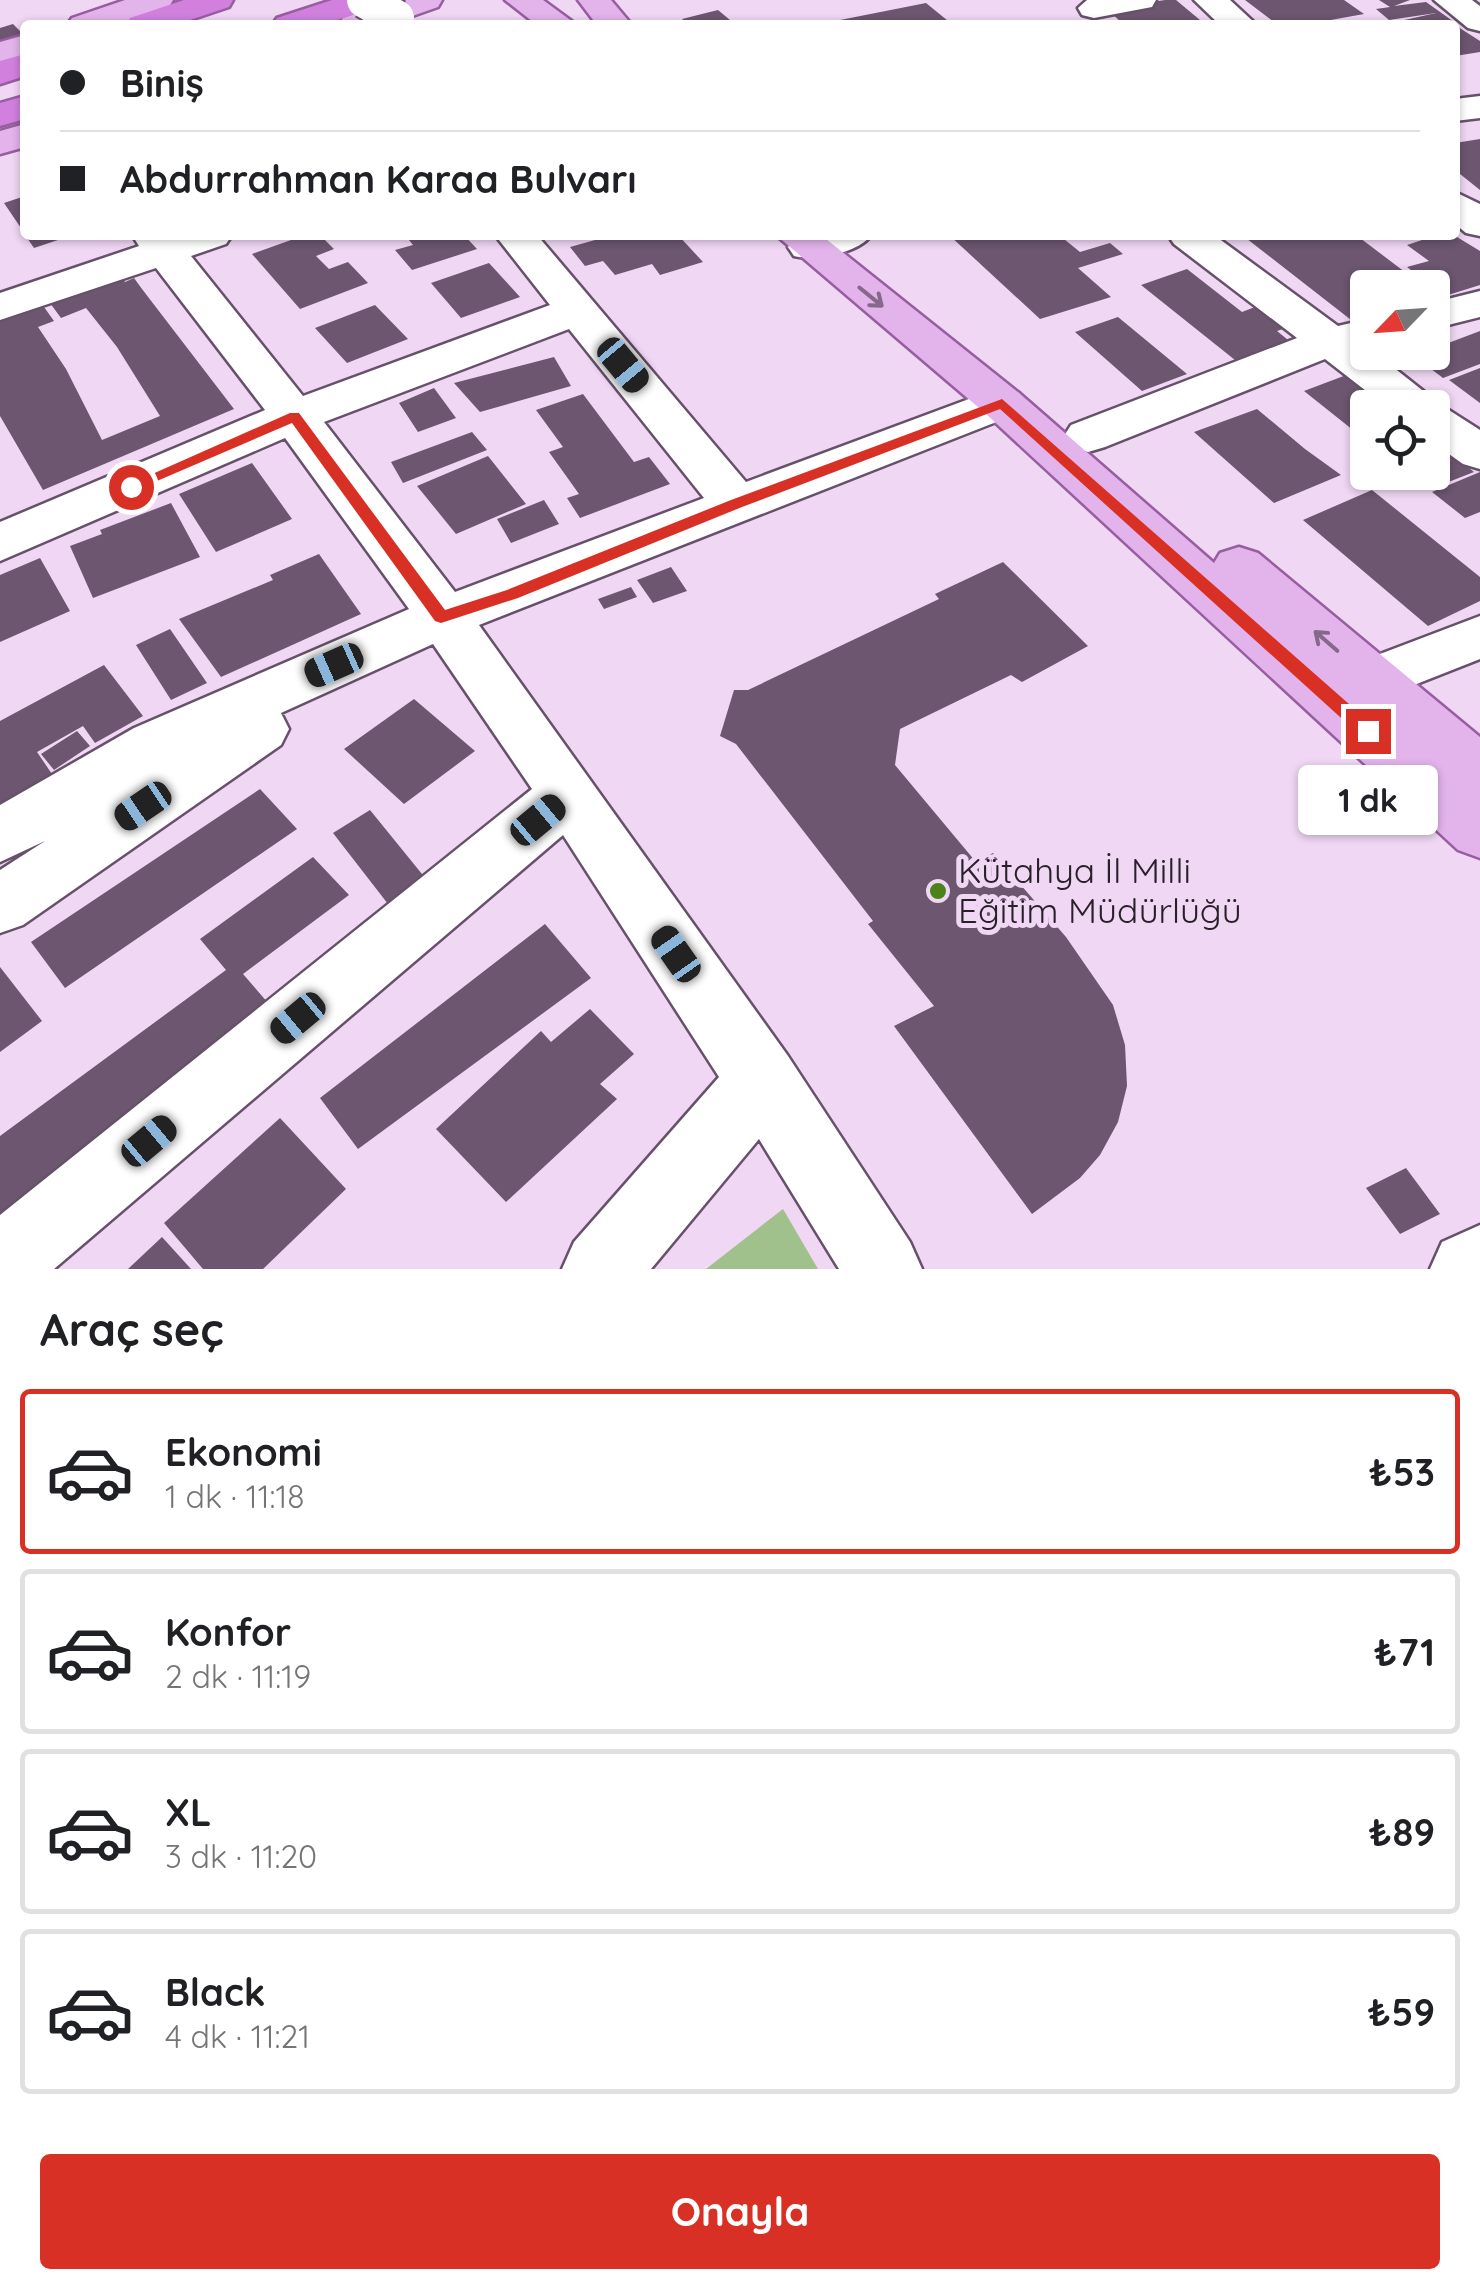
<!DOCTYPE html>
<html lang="tr">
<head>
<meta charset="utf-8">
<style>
  :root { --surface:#fff; --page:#f2f2f2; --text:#202124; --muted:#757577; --line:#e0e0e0; --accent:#d93025 }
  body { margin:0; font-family:Quicksand,sans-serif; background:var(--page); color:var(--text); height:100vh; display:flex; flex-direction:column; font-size:38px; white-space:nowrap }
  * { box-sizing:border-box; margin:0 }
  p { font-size:32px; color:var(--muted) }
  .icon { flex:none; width:55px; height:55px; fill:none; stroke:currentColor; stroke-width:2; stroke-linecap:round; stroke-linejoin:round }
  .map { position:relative; height:1269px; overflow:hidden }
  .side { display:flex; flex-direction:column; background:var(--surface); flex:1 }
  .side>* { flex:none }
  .hud { position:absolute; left:20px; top:20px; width:1440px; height:220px; border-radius:10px; box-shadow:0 2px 8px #0004; display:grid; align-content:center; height:220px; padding:0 40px; background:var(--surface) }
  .needle { width:65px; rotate:245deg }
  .tools { position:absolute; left:1350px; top:270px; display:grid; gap:20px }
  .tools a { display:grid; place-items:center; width:100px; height:100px; border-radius:10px; background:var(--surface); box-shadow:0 2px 8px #0004; font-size:50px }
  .end { position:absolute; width:45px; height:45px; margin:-22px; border:12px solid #d93025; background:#fff; box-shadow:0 0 0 5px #fff }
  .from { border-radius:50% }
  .bubble { position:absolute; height:70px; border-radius:10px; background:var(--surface); box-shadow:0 2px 8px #0004; font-size:32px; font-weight:800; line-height:70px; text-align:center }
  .car { position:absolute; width:30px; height:60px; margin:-30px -15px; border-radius:12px; box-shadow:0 0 8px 2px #0007; background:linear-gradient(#222 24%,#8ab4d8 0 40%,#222 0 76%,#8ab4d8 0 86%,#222 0) }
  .hud b { display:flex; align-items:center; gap:35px; height:95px; font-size:38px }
  .hud b+b { border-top:2px solid var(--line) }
  .hud i { width:25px; height:25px; background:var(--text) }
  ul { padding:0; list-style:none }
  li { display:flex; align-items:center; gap:30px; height:165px; margin:0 20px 15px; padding:0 20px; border:5px solid var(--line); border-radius:10px }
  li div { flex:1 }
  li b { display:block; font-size:38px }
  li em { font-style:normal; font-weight:800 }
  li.current { border-color:var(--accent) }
  li>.icon { width:90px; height:90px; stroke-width:1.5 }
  h2 { padding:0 40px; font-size:45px; line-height:120px }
  .action { display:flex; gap:20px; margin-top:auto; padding:20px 40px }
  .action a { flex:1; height:115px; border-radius:10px; background:var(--accent); color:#fff; font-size:40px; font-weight:800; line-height:115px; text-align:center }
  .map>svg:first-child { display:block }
</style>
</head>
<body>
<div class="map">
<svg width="1480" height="1269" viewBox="0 0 1480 1269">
  <rect width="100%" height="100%" fill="#f0d7f4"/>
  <path fill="#a0c18c" d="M783,1209L818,1269H706Z"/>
  <path fill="#6c5670" d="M1165,0H1176L1206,25H1124L1107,9Z
    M1245,0H1344L1364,14L1303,25H1278Z
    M1379,0H1410L1394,6L1426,2L1457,24L1406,25L1400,21L1436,13L1389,20L1376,9L1390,7Z
    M926,3L953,25H825V23Z
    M718,10L736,25H689L682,19Z
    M13,24L25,36L0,43V28Z
    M1455,25L1480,41V52L1455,56Z
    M1480,139V190L1455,170V143Z
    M25,196V234L4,203Z
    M25,235H70V236L34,248Z
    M305,235H320L334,249L316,256L329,269L348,262L368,283L300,309L252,254Z
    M405,235H464L477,249L412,270L395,250L413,245Z
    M613,235H678L703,262L660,275L652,264L615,275L603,261L585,266L570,247Z
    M949,235H1059L1080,252L1110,243L1123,254L1078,268L1111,297L1040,319Z
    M1242,235H1356L1426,288H1368V319L1355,323Z
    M1457,237L1480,251V285L1445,296L1407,267L1429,261L1407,245L1428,238Z
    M489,263L520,297L461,318L431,283Z
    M1187,269L1242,312L1260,305L1289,327L1277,331L1293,344L1240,364L1141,285Z
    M121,276L125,282L134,278L142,289L234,409L43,490L0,416V322L44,307L54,321L38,327L66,369L102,440L160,416L117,347L86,308L61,318L50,303Z
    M375,305L408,339L347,363L315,328Z
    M1118,317L1187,374L1142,391L1075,332Z
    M1480,331V364L1443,378L1414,356Z
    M554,357L571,386L480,412L454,383Z
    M1480,368V403L1449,380Z
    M1349,374L1392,408H1368V442L1304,391Z
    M434,388L456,418L418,432L399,403Z
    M583,394L634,462L649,457L670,484L580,518L567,498L579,494L549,452L563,447L536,410Z
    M1257,409L1305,449L1341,475L1274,503L1194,432Z
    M472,432L487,450L403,483L391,462Z
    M1440,445L1474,472L1428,490L1406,472H1432V448Z
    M488,456L526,504L456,534L417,486Z
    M252,463L292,519L216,552L179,494Z
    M1480,472V512L1465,518L1432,492Z
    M1372,490L1480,577V601L1428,626L1303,520Z
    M544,500L559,524L511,543L497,519Z
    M171,503L200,557L93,598L70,546L102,534L100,530Z
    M319,554L361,614L221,677L179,619L273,580L270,575Z
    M40,558L70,611L0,642V575Z
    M1003,562L1088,646L1022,682L1011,675L900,729L895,765L976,862L993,853L1066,937L1113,1005L1125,1045L1127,1086L1118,1122L1100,1155L1080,1178L1032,1214L894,1026L934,1006L868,924L873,921L736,744L720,736L734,690H748L939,599L935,594Z
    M671,567L687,591L653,603L637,580Z
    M631,587L637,597L604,609L598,599Z
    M170,629L207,683L171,700L136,645Z
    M104,665L143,716L95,743L83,726L37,752L54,777L0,807V721Z
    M414,699L475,751L404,804L344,749Z
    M77,731L90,746L54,770L41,754Z
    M260,789L297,829L65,988L31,942Z
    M370,810L426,879L388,904L333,833Z
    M313,857L349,895L243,974L275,1011L0,1222V1136L226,970L200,939Z
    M545,924L591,978L358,1149L320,1098Z
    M0,967L42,1021L0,1052Z
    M590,1009L634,1054L600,1084L617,1099L506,1202L436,1129L541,1031L551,1042Z
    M280,1118L346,1189L263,1269H203L164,1223Z
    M1406,1168L1440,1214L1400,1234L1366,1188Z
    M162,1237L191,1269H128Z"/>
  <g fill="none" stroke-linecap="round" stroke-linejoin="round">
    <g stroke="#67516a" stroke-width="5">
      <path id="minor" d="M1156,0L1152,7L1094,18L1082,15L1078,8L1087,0Z
        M1194,0H1230L1257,25H1220Z
        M1434,0H1472L1480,6V31L1468,28Z
        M1480,96V118L1455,121V99Z
        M1455,192L1480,204V236L1466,233L1455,224Z
        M132,235H232L226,244L191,256L303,396L550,305L495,235H537L746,482L985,393L1002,388L1019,393L1025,403L1019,413L479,625L788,1056L910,1242L922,1269H839L759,1139L651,1269H562L574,1242L719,1077L563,835L54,1269H0V1215L532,789L433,644L281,713L289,729L281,745L23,925L0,933V870L45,841L0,862V805L134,728L409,609L285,438L0,561V522L265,410L156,268L0,320V293L139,246ZM569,329L704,498L455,592L324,422Z
        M806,235H871C859,253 815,261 794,256L788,247L794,238Z
        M1168,235H1214L1338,326L1368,319V352H1374L1441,405L1480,430V469L1463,464L1432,442V408H1388L1325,359L1105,447L1088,452L1071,447L1064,436L1071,425L1297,338L1174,244Z
        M1480,291V317L1432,329V303Z
        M1480,616V659L1371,702L1351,695L1343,680L1351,665Z
        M1480,1225V1269H1430L1442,1242Z"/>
    </g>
    <g stroke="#965e9f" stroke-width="5">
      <path id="major" d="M125,0H173L169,7L116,25H67L72,18Z
        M395,0H442L438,7L387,25H338L343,18Z
        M505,0H543L577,25H537Z
        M578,0H611L632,25H597Z
        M25,35V56L0,63V42Z
        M25,124V147L0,154V131Z
        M776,235H821L1019,393L1214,563L1220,553L1239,547L1258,553L1480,737V858L1458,850L985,413Z"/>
    </g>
    <g stroke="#965e9f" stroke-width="5">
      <path id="highway" d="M184,0H233L229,7L175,25H125L130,18Z
        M332,0H381L377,7L322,25H272L277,18Z
        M25,54V76L0,84V61Z
        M25,96V119L0,126V103Z"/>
    </g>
    <use href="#minor" fill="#fff" fill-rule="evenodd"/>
    <use href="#major" fill="#e3b3eb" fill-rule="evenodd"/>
    <use href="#highway" fill="#d180de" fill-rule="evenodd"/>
    <g stroke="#67516a" stroke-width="40" stroke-linecap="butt">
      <path id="minor-bridge" d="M365,0L396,18"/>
    </g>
    <use href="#minor-bridge" stroke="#fff" stroke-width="36"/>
  </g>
  <defs><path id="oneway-shaft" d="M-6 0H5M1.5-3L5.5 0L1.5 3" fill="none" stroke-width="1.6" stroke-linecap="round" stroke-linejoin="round" transform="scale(2.5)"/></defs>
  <g stroke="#86698a">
    <use href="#oneway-shaft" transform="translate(871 297) rotate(39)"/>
    <use href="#oneway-shaft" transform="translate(1326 641) rotate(-139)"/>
  </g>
  <path fill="#d93025" d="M1002,399L1374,726V736H1361L1000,409L742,507L518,598L441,623L435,621L292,423L136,490L123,487L290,413H299L445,610L507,590L731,500Z"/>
  <circle fill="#4b821a" stroke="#f0d7f4" stroke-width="4" cx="938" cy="891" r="10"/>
  <g text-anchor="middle" stroke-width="10" stroke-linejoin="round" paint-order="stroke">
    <g font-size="35" fill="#281f29" stroke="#f0d7f4" text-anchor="start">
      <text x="958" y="883">Kütahya İl Milli<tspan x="958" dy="40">Eğitim Müdürlüğü</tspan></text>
    </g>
  </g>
</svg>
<div class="tools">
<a><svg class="needle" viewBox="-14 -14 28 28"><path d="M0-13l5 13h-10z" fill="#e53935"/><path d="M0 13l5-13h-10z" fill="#757577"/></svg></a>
<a><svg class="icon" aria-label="locate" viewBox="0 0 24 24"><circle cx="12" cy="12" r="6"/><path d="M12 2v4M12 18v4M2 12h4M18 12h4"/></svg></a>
</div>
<i class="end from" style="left:131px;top:487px"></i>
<i class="end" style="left:1368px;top:731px"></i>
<div class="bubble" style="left:1298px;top:765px;width:140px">1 dk</div>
<i class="car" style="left:623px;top:365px;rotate:140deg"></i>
<i class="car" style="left:334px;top:665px;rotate:246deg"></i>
<i class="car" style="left:143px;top:806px;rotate:236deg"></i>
<i class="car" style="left:538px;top:820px;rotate:50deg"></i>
<i class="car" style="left:676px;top:954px;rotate:325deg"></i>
<i class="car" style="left:298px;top:1018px;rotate:230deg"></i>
<i class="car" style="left:149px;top:1141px;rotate:50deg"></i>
<div class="hud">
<b><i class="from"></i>Biniş</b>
<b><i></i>Abdurrahman Karaa Bulvarı</b>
</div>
</div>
<section class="side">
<h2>Araç seç</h2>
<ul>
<li class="current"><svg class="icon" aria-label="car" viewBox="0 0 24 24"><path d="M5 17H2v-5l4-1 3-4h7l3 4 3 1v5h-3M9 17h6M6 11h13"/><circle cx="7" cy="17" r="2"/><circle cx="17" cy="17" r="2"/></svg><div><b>Ekonomi</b><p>1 dk · 11:18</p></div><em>₺53</em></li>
<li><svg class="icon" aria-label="car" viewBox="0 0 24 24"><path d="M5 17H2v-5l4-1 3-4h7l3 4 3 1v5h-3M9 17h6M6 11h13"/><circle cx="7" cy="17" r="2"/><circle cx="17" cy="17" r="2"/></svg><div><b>Konfor</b><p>2 dk · 11:19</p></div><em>₺71</em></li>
<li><svg class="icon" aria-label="car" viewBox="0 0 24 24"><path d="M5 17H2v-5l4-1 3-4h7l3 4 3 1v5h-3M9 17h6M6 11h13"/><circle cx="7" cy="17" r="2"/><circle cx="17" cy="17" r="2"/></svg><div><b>XL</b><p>3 dk · 11:20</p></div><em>₺89</em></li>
<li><svg class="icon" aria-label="car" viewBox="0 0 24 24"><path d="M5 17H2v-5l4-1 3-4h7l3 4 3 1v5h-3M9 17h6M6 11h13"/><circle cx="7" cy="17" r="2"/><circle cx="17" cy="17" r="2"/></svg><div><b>Black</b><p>4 dk · 11:21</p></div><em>₺59</em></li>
</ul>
<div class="action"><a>Onayla</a></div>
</section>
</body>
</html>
